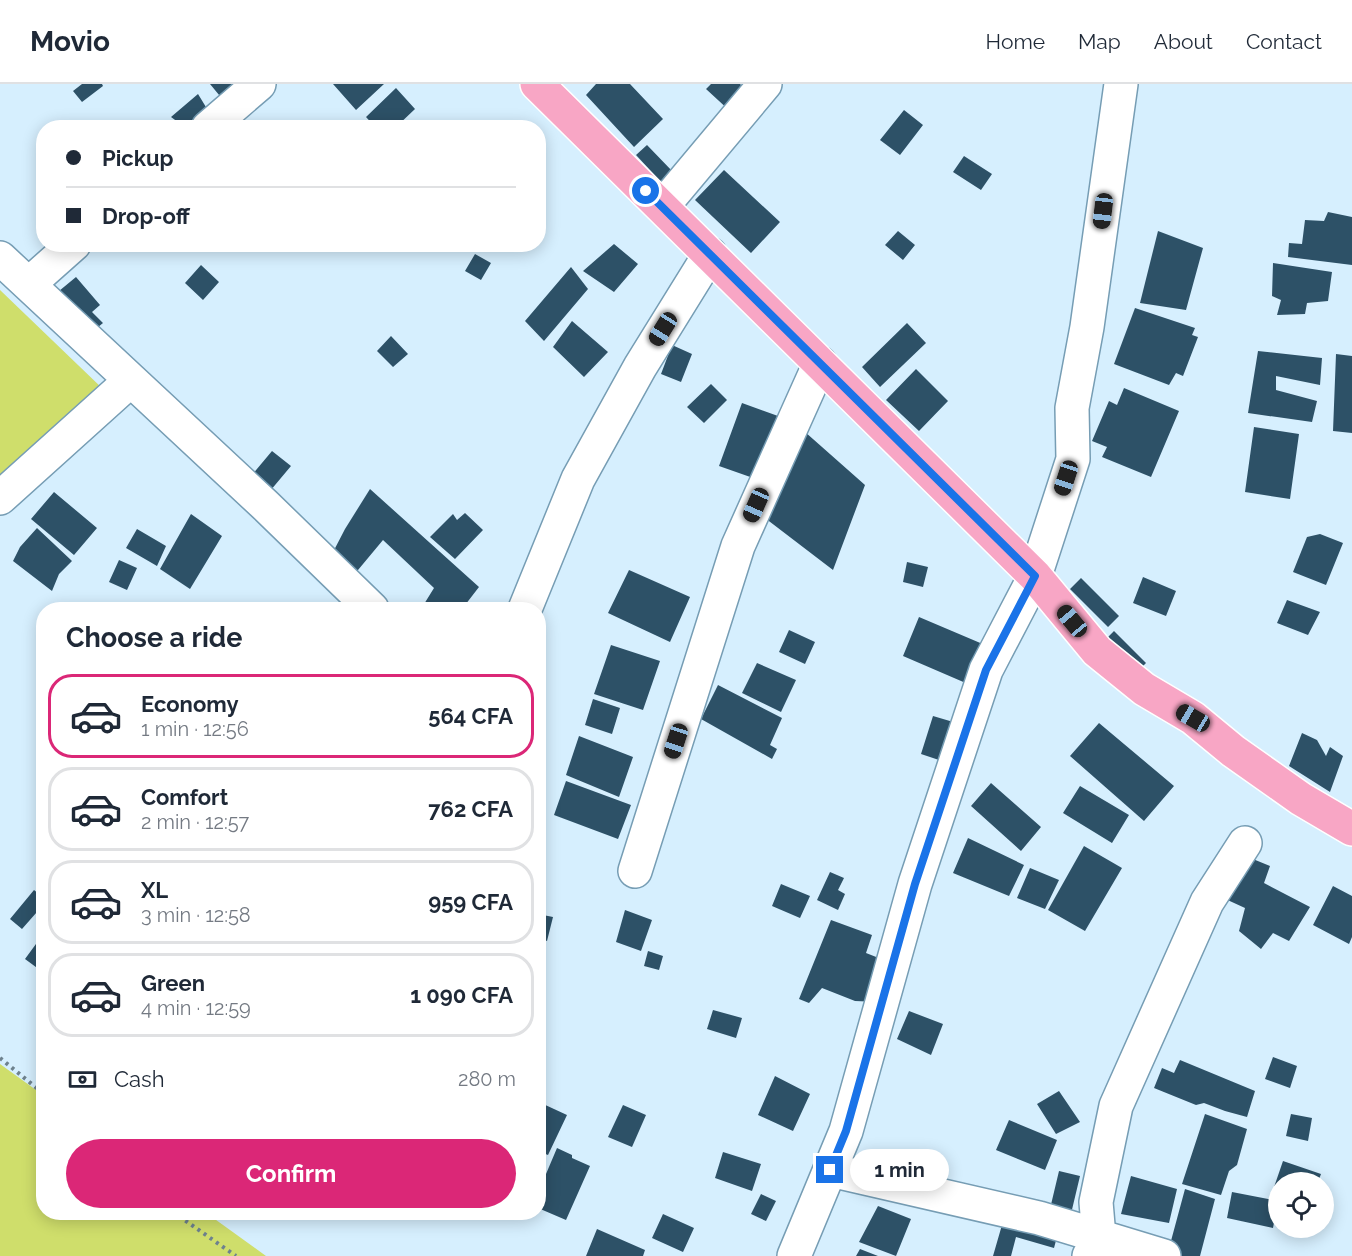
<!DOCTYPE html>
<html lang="en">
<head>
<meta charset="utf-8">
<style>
  :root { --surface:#fff; --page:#f6f6f7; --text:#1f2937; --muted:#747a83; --line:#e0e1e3; --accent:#db2777 }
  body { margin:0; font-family:Raleway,sans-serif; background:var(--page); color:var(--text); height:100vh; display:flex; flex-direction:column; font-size:22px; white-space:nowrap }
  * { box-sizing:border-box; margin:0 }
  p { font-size:20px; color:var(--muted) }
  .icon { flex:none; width:33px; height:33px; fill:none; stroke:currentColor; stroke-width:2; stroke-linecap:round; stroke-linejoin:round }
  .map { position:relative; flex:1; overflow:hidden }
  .side { position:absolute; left:36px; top:518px; width:510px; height:618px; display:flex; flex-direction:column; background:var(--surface); border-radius:24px; box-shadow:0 3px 15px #0003 }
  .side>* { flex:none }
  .top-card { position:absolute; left:36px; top:36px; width:510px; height:132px; border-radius:24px; box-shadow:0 3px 15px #0003; display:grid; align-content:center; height:132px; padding:0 30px; background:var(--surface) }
  .tools { position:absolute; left:1268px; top:1088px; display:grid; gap:12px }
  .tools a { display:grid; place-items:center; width:66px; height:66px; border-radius:50%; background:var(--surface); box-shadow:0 3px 15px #0003; font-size:30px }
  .end { position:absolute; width:27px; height:27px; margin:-14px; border:8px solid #1a73e8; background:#fff; box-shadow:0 0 0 3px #fff }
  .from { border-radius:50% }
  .bubble { position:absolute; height:42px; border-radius:21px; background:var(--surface); box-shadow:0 3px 15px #0003; font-size:20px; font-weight:700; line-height:42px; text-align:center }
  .car { position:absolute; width:18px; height:36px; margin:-18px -9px; border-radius:8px; box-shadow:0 0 4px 2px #0007; background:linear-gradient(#222 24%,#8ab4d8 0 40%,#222 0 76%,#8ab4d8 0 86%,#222 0) }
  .top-card b { display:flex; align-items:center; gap:21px; height:57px; font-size:22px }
  .top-card b+b { border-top:2px solid var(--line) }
  .top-card i { width:15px; height:15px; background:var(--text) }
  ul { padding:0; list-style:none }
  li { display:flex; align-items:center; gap:18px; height:84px; margin:0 12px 9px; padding:0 18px; border:3px solid var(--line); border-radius:24px }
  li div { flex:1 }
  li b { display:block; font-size:22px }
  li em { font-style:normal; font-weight:700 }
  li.on { border-color:var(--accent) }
  li>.icon { width:54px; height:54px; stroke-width:1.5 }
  h2 { padding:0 30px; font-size:27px; line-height:72px }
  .pay { display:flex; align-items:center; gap:15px; height:66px; padding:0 30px; font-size:22px }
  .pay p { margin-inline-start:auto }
  .cta { display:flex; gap:12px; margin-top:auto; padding:12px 30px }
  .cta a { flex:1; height:69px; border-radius:36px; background:var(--accent); color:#fff; font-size:24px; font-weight:700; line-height:69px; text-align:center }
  header { display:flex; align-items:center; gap:36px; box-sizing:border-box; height:84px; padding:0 30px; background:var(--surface); border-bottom:2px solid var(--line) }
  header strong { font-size:28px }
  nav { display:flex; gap:33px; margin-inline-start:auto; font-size:21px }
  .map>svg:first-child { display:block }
</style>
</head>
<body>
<header>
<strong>Movio</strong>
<nav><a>Home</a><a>Map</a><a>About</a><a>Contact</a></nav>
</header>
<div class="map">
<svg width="1352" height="1172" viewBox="0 0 1352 1172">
  <rect width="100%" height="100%" fill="#d6effe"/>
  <path fill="#cfde6b" d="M0,206L104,306L0,400Z
    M0,980L43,1011L44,1128H205L266,1172H0Z"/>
  <path fill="#2d5167" d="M82,0H102L103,2L82,18L73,7Z
    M210,0H238L224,17Z
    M333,0H384L356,26Z
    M596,0H630L663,35L634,63L586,11Z
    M711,0H740L749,8L731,28L706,5Z
    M396,4L415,25L395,44H376L366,33Z
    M198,10L209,28L193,44H186L171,33Z
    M904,26L923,41L900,71L880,56Z
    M647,61L674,89L662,99L636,71Z
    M964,72L992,90L981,106L953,88Z
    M724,86L780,138L751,169L695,116Z
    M1328,128L1352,133V181L1288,173L1289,159L1302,160L1305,136L1324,137Z
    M898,147L915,161L903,176L885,161Z
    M1158,147L1203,164L1186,226L1140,219Z
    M614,160L638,180L614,208L583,187Z
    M475,170L491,179L481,196L465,187Z
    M1273,179L1332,188L1328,217L1307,219L1305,230L1277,231L1281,216L1272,212Z
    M201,181L219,198L203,216L185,199Z
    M571,183L588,205L544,257L525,237Z
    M76,193L100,221L92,228L103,239L87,252L53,212Z
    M1135,224L1195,244L1192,251L1198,253L1183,292L1176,289L1169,301L1114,280Z
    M572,237L608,268L584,293L553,263Z
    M907,239L926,259L880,303L862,283Z
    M391,252L408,270L393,283L377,267Z
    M672,261L692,270L681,298L661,290Z
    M1258,267L1322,274L1320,301L1276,292V306L1317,317L1312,338L1248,329Z
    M1336,270L1352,272V349L1333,347Z
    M916,285L948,317L919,347L886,316Z
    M711,300L727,316L704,339L687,323Z
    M1124,304L1179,327L1151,393L1102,373L1107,363L1092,357L1109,317L1117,321Z
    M742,319L778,332L756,395L719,382Z
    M796,340L865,401L833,486L761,431Z
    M1254,343L1299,350L1290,415L1245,408Z
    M272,367L291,382L265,413L247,397Z
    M370,405L479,503L462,525H421L434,504L383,456L353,492L331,472L345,445Z
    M54,408L97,444L74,471L31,435Z
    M465,429L483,446L455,475L430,453L453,430L457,436Z
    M191,430L222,452L190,505L160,485Z
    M37,444L72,477L59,490L52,507L13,477L20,463Z
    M137,445L166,462L157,482L126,464Z
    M1320,450L1343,459L1326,501L1293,488L1307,453Z
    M119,476L137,484L127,506L109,498Z
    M907,478L928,483L923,503L903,498Z
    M629,486L690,513L670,558L608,529Z
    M1143,493L1176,507L1166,532L1133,519Z
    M1081,494L1119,532L1108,543L1070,505Z
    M1287,516L1320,528L1308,551L1277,539Z
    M919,533L985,561L968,600L903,572Z
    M789,546L815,558L805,580L779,568Z
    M1114,547L1146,579L1137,588L1105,556Z
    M611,561L660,577L643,626L594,610Z
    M757,579L796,596L781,628L742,609Z
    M718,601L782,634L770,661L777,665L772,675L701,635Z
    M593,615L620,624L612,650L585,641Z
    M933,632L960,640L948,679L921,670Z
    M1099,639L1174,702L1144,737L1070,672Z
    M1302,649L1317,656L1326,672L1330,663L1343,672L1330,708L1289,682Z
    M579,652L633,673L619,713L566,691Z
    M566,697L631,721L618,755L554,731Z
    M991,699L1041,743L1021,767L971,722Z
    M1080,702L1129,731L1112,759L1063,729Z
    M968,754L1024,781L1009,812L953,789Z
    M1084,762L1122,784L1085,847L1048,826Z
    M1248,773L1270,782L1264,799L1310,823L1289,857L1273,849L1261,865L1239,847L1245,824L1221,813Z
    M1030,784L1059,796L1045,825L1017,814Z
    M830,788L844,794L838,806L845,810L838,826L817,816Z
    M781,800L810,812L800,834L772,822Z
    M1333,802L1352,812V853L1349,860L1313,841Z
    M34,806L44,814V820L22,845L10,835Z
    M625,826L652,836L641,867L616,858Z
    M538,830L553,833L547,857L538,854Z
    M831,836L872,851L866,869L889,878L879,918L855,917L822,904L809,919L799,915Z
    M44,849V889L25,875Z
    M648,867L663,872L659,886L644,882Z
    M713,926L742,934L736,954L707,945Z
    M909,927L943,940L931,971L897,955Z
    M1273,973L1297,982L1290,1004L1265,995Z
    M1180,976L1255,1007L1247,1033L1225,1027L1204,1019L1196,1021L1154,1004L1162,984L1174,989Z
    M775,992L810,1010L793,1047L758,1031Z
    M1059,1007L1080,1038L1056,1050L1037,1020Z
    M541,1019L567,1031L548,1071L538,1067V1024Z
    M623,1021L646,1031L632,1063L608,1053Z
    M1205,1030L1247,1045L1237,1081L1229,1087L1221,1111L1182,1100Z
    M1291,1030L1312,1034L1308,1057L1286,1052Z
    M1009,1036L1057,1056L1045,1086L996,1066Z
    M557,1064L572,1071V1074L590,1082L566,1136L538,1124V1096L542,1088L546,1090Z
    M723,1068L761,1080L752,1107L715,1094Z
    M1283,1077L1321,1090L1318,1098H1278V1111L1272,1109Z
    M1059,1087L1080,1092L1070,1134L1049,1129Z
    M1131,1092L1177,1105L1169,1139L1121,1130Z
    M1185,1105L1215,1115L1200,1172H1180L1168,1168Z
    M1232,1108L1278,1117L1273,1144L1227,1134Z
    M761,1110L776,1117L766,1137L751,1130Z
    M878,1122L911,1135L896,1172L859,1158Z
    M663,1130L694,1144L683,1168L652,1154Z
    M1004,1134L1058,1149L1054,1164L1016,1153L1011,1172H993Z
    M597,1145L645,1166L643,1172H586Z
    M860,1165L878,1172H856Z"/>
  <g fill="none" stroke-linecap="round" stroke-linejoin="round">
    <g stroke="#769db4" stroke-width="36">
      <path id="street" d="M208,44L259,0
        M662,123L765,0
        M0,174L265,421L372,525
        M29,200L74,160
        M0,414L131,296
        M525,525L578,395L640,283L710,170
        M635,787L738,462L820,279
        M830,1086L1039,1134L1164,1172
        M794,1172L846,1047L915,800L986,586L1035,492L1073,375L1072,324L1087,243L1121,0
        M1089,1172L1099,1153L1096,1118L1116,1022L1207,818L1245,759"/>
    </g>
    <g stroke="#fff" stroke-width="36">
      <path id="highway" d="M537,0L1035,492L1097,567L1144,605L1193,634L1233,667L1301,715L1352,745"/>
    </g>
    <path stroke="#6e828e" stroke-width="4" stroke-dasharray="3 4.5" stroke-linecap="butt" d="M0,974L44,1010
      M173,1128L236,1172"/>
    <use href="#street" stroke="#fff" stroke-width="33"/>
    <use href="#highway" stroke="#f8a6c5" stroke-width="33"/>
  </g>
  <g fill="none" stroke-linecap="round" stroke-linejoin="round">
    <path stroke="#1a73e8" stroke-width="8" d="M646,107L1035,492L986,586L915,800L846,1047L830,1086"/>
  </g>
</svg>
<div class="tools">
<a><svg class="icon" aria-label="locate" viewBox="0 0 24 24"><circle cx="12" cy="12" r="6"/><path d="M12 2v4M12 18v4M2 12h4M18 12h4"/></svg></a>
</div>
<i class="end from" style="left:646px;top:107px"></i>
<i class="end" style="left:830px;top:1086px"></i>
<div class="bubble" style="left:850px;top:1065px;width:99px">1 min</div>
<i class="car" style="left:1103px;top:127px;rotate:187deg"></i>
<i class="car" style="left:663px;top:245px;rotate:212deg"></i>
<i class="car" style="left:1066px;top:394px;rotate:198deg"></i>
<i class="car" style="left:756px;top:421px;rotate:204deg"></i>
<i class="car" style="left:1072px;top:537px;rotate:320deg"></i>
<i class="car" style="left:1193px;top:634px;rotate:300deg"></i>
<i class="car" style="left:676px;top:657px;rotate:198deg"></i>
<div class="top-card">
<b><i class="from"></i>Pickup</b>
<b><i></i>Drop-off</b>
</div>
<section class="side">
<h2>Choose a ride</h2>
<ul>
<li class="on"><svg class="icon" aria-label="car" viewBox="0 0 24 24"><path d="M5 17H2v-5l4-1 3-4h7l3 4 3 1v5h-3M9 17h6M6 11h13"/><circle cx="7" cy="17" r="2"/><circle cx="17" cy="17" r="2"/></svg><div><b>Economy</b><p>1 min · 12:56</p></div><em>564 CFA</em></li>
<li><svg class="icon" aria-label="car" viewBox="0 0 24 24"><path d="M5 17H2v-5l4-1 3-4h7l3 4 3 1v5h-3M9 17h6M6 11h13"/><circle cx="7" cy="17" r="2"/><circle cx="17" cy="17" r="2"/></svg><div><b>Comfort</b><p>2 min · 12:57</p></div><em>762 CFA</em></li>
<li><svg class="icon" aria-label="car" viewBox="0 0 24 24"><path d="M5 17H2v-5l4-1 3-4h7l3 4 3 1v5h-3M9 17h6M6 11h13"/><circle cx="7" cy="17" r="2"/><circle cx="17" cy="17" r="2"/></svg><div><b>XL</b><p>3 min · 12:58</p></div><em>959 CFA</em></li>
<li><svg class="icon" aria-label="car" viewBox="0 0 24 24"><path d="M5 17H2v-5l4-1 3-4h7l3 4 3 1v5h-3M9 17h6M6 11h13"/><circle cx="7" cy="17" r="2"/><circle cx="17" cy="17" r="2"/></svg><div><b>Green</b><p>4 min · 12:59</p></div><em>1 090 CFA</em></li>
</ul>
<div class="pay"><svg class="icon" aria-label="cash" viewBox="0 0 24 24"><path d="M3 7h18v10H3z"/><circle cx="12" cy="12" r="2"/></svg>Cash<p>280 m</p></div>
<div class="cta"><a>Confirm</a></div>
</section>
</div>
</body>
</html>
